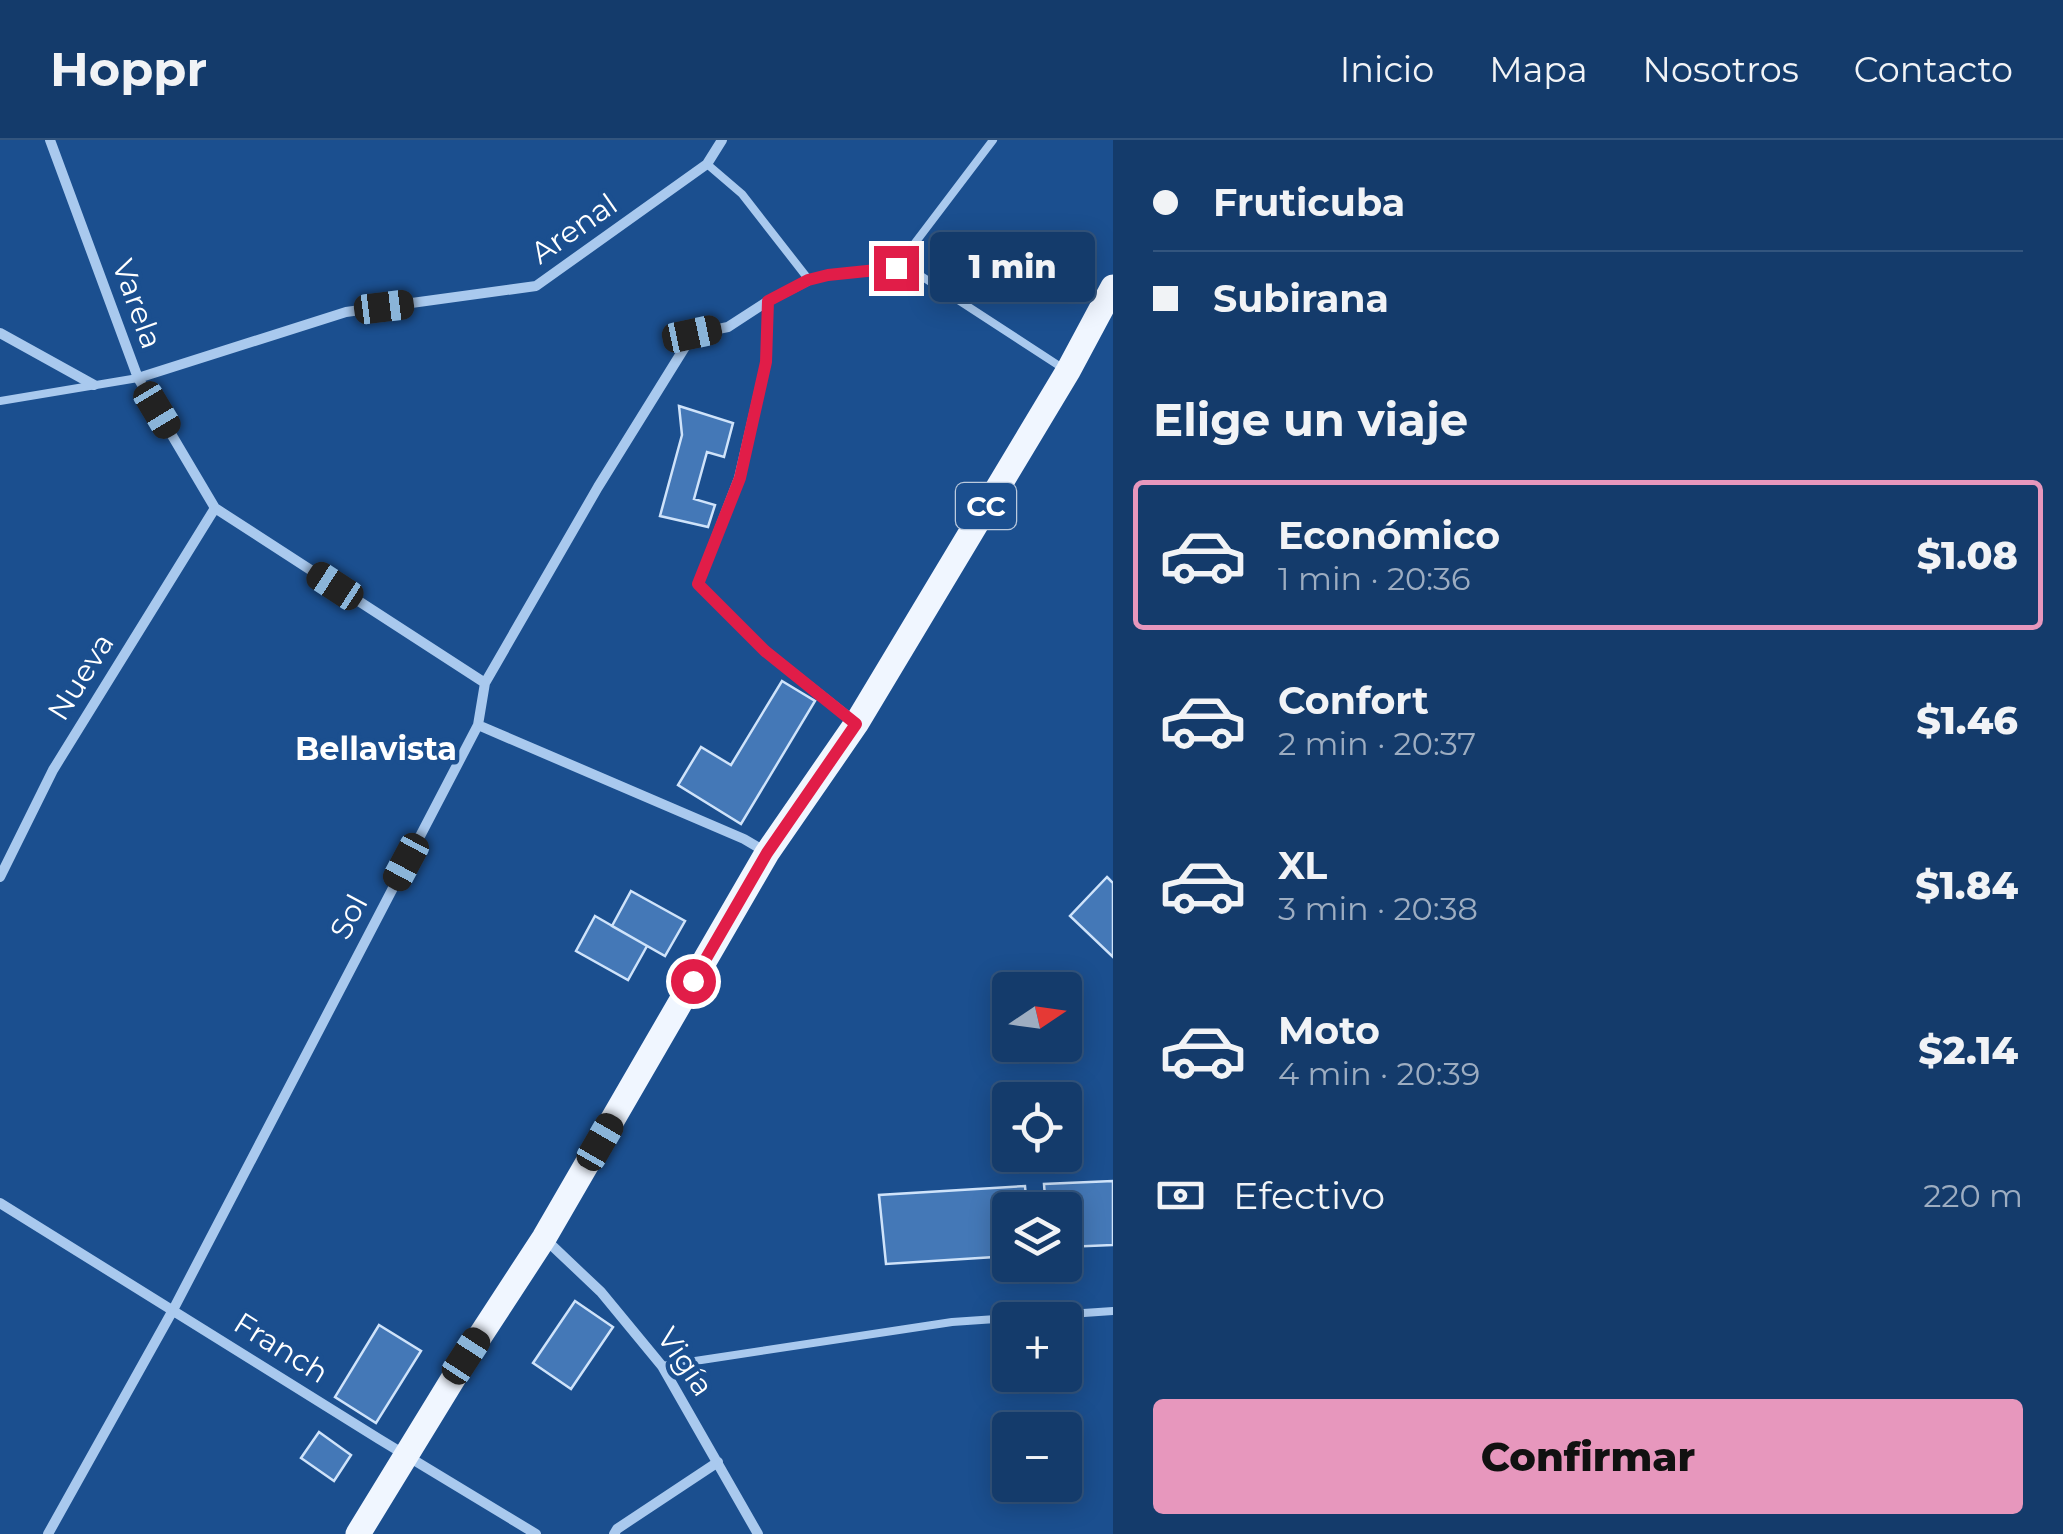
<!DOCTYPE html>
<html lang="es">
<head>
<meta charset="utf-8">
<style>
  :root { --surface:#143b6b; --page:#214673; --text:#f1f3f6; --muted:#9dadc1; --line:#33557e; --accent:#e797bd }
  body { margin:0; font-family:Montserrat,sans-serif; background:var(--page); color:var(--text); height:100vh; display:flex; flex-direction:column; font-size:38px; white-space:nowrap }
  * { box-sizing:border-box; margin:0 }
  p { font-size:32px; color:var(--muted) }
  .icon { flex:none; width:55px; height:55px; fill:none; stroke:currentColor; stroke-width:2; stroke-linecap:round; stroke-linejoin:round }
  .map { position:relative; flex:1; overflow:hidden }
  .side { display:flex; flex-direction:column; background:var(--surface); width:950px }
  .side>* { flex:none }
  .hud { display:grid; align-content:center; height:220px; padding:0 40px; background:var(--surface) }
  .needle { width:65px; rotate:77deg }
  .tools { position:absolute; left:992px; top:832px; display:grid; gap:20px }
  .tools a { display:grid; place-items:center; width:90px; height:90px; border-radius:10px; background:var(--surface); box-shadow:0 5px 25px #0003,0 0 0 2px var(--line); font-size:50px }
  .end { position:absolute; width:45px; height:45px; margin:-22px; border:12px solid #e11d48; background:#fff; box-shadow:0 0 0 5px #fff }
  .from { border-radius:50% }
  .bubble { position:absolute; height:70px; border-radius:10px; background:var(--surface); box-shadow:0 5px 25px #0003,0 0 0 2px var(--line); font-size:32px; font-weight:800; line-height:70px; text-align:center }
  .car { position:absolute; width:30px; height:60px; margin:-30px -15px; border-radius:12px; box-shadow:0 0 8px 2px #0007; background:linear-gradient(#222 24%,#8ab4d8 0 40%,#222 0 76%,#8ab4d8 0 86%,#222 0) }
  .hud b { display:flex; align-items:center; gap:35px; height:95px; font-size:38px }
  .hud b+b { border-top:2px solid var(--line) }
  .hud i { width:25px; height:25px; background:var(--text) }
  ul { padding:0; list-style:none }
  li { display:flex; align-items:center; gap:30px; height:150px; margin:0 20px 15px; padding:0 20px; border:5px solid transparent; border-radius:10px }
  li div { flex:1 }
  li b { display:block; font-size:38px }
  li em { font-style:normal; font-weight:800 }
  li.on { border-color:var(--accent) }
  li>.icon { width:90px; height:90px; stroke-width:1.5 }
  h2 { padding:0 40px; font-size:45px; line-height:120px }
  .pay { display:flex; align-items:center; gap:25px; height:110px; padding:0 40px; font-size:38px }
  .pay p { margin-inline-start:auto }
  .primary-button { display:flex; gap:20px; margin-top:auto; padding:20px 40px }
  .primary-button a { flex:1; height:115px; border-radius:10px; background:var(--accent); color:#111; font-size:40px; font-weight:800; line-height:115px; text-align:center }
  header { display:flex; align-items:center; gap:60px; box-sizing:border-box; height:140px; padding:0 50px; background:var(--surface); border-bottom:2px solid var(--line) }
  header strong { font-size:48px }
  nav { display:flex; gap:55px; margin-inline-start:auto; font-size:35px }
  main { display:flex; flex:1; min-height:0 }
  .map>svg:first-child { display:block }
</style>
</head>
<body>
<header>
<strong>Hoppr</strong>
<nav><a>Inicio</a><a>Mapa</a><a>Nosotros</a><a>Contacto</a></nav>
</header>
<main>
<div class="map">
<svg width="1113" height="1394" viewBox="0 0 1113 1394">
  <rect width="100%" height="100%" fill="#1b4f8f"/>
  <path fill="#4478b7" stroke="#cfe3fa" stroke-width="2.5" d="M679,266L733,283L724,317L707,312L694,359L715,365L708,387L660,376L682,295Z
    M782,541L815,561L741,684L678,645L701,607L731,625Z
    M1107,737L1113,743V817L1070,776Z
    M631,751L685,781L665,816L612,786Z
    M595,776L647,806L628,840L576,811Z
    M1113,1041V1105L1065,1107V1070H1046L1044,1044Z
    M1025,1046L1027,1070H1010V1116L886,1124L879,1055Z
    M575,1161L613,1187L571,1249L533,1223Z
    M379,1185L421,1211L376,1283L335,1257Z
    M319,1292L351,1315L334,1341L301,1318Z"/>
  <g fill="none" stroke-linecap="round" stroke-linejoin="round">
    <path stroke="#a9c9ee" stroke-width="8" d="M707,24L742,54L809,140C842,132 882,125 915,132L1064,229
      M896,128L993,0
      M0,261L138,238
      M662,1226L952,1182L1113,1171"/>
    <path stroke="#a9c9ee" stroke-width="10" d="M50,0L138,238L215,368L485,543
      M768,161L766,222L739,338L698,444L765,511L856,583
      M0,193L94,245
      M138,238L346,172L536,146L707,24L722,0
      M478,585L744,699L766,712
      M0,737L53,630L215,368
      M0,1063L379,1299L536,1394
      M544,1098L601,1152L662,1226L758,1394
      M48,1394L173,1170L478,585L485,543L598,347L693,194L728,187L768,161L809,140
      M614,1394L617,1389L718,1322"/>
    <path stroke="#f0f6ff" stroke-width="25" d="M358,1394L467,1216L544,1098L767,713L856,584L1068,231L1113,147"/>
  </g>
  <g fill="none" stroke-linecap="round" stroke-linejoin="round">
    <path stroke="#e11d48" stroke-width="12" d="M693,841L767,713L856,584L765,511L698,444L740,338L766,222L768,161L808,140L828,135L896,128"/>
  </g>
  <g text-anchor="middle" stroke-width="9" stroke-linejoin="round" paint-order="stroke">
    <rect fill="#1b4f8f" stroke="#bbcadd" stroke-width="2.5" x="956" y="343" width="60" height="46" rx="8"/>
    <g font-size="28" font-weight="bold" fill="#fff">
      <text x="986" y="376">CC</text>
    </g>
    <g font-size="30" fill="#fff" stroke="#1b4f8f">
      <text transform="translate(574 89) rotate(-35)" y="10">Arenal</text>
      <text transform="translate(137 164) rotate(70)" y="10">Varela</text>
      <text transform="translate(81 537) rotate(-58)" y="10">Nueva</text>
      <text transform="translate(349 777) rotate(-62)" y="10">Sol</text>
      <text transform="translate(281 1208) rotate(32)" y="10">Franch</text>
      <text transform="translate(685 1222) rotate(56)" y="10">Vigía</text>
    </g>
    <g font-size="32" font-weight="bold" fill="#fff" stroke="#1b4f8f">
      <text x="376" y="620">Bellavista</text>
    </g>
  </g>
</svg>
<div class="tools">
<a><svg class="needle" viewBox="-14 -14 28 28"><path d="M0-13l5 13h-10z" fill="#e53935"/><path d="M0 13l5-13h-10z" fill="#9dadc1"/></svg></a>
<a><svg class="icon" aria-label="locate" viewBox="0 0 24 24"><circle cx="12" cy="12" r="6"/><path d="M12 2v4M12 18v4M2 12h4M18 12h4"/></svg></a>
<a><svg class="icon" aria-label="layers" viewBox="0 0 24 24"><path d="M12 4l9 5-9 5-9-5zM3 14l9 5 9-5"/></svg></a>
<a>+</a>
<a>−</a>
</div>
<i class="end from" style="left:693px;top:841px"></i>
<i class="end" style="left:896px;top:128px"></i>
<div class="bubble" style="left:930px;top:92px;width:165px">1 min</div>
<i class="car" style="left:384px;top:167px;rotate:83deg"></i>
<i class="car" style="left:692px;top:194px;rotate:78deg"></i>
<i class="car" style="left:157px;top:270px;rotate:149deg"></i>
<i class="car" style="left:335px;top:446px;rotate:303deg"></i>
<i class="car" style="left:406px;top:722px;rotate:208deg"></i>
<i class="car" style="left:600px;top:1002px;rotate:30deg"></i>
<i class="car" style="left:466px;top:1216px;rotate:33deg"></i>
</div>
<section class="side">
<div class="hud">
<b><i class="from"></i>Fruticuba</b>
<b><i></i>Subirana</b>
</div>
<h2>Elige un viaje</h2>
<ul>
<li class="on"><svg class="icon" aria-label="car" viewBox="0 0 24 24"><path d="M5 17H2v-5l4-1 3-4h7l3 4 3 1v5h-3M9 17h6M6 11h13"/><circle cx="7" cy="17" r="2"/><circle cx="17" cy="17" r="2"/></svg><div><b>Económico</b><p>1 min · 20:36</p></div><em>$1.08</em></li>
<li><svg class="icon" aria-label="car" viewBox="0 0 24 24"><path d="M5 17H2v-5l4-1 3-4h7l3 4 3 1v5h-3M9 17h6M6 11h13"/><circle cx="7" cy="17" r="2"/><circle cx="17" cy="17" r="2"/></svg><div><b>Confort</b><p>2 min · 20:37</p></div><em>$1.46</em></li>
<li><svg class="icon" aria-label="car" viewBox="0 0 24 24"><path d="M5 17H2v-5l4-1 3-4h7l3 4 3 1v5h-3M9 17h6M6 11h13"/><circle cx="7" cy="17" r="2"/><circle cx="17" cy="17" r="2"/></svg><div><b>XL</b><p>3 min · 20:38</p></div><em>$1.84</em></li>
<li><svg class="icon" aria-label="car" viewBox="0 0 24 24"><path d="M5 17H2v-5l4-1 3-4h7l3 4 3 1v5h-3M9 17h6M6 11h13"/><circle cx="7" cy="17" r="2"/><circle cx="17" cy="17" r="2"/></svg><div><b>Moto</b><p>4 min · 20:39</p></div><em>$2.14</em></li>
</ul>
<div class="pay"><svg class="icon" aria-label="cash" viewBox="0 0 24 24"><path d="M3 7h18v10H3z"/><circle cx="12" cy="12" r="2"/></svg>Efectivo<p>220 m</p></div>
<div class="primary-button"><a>Confirmar</a></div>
</section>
</main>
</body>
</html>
